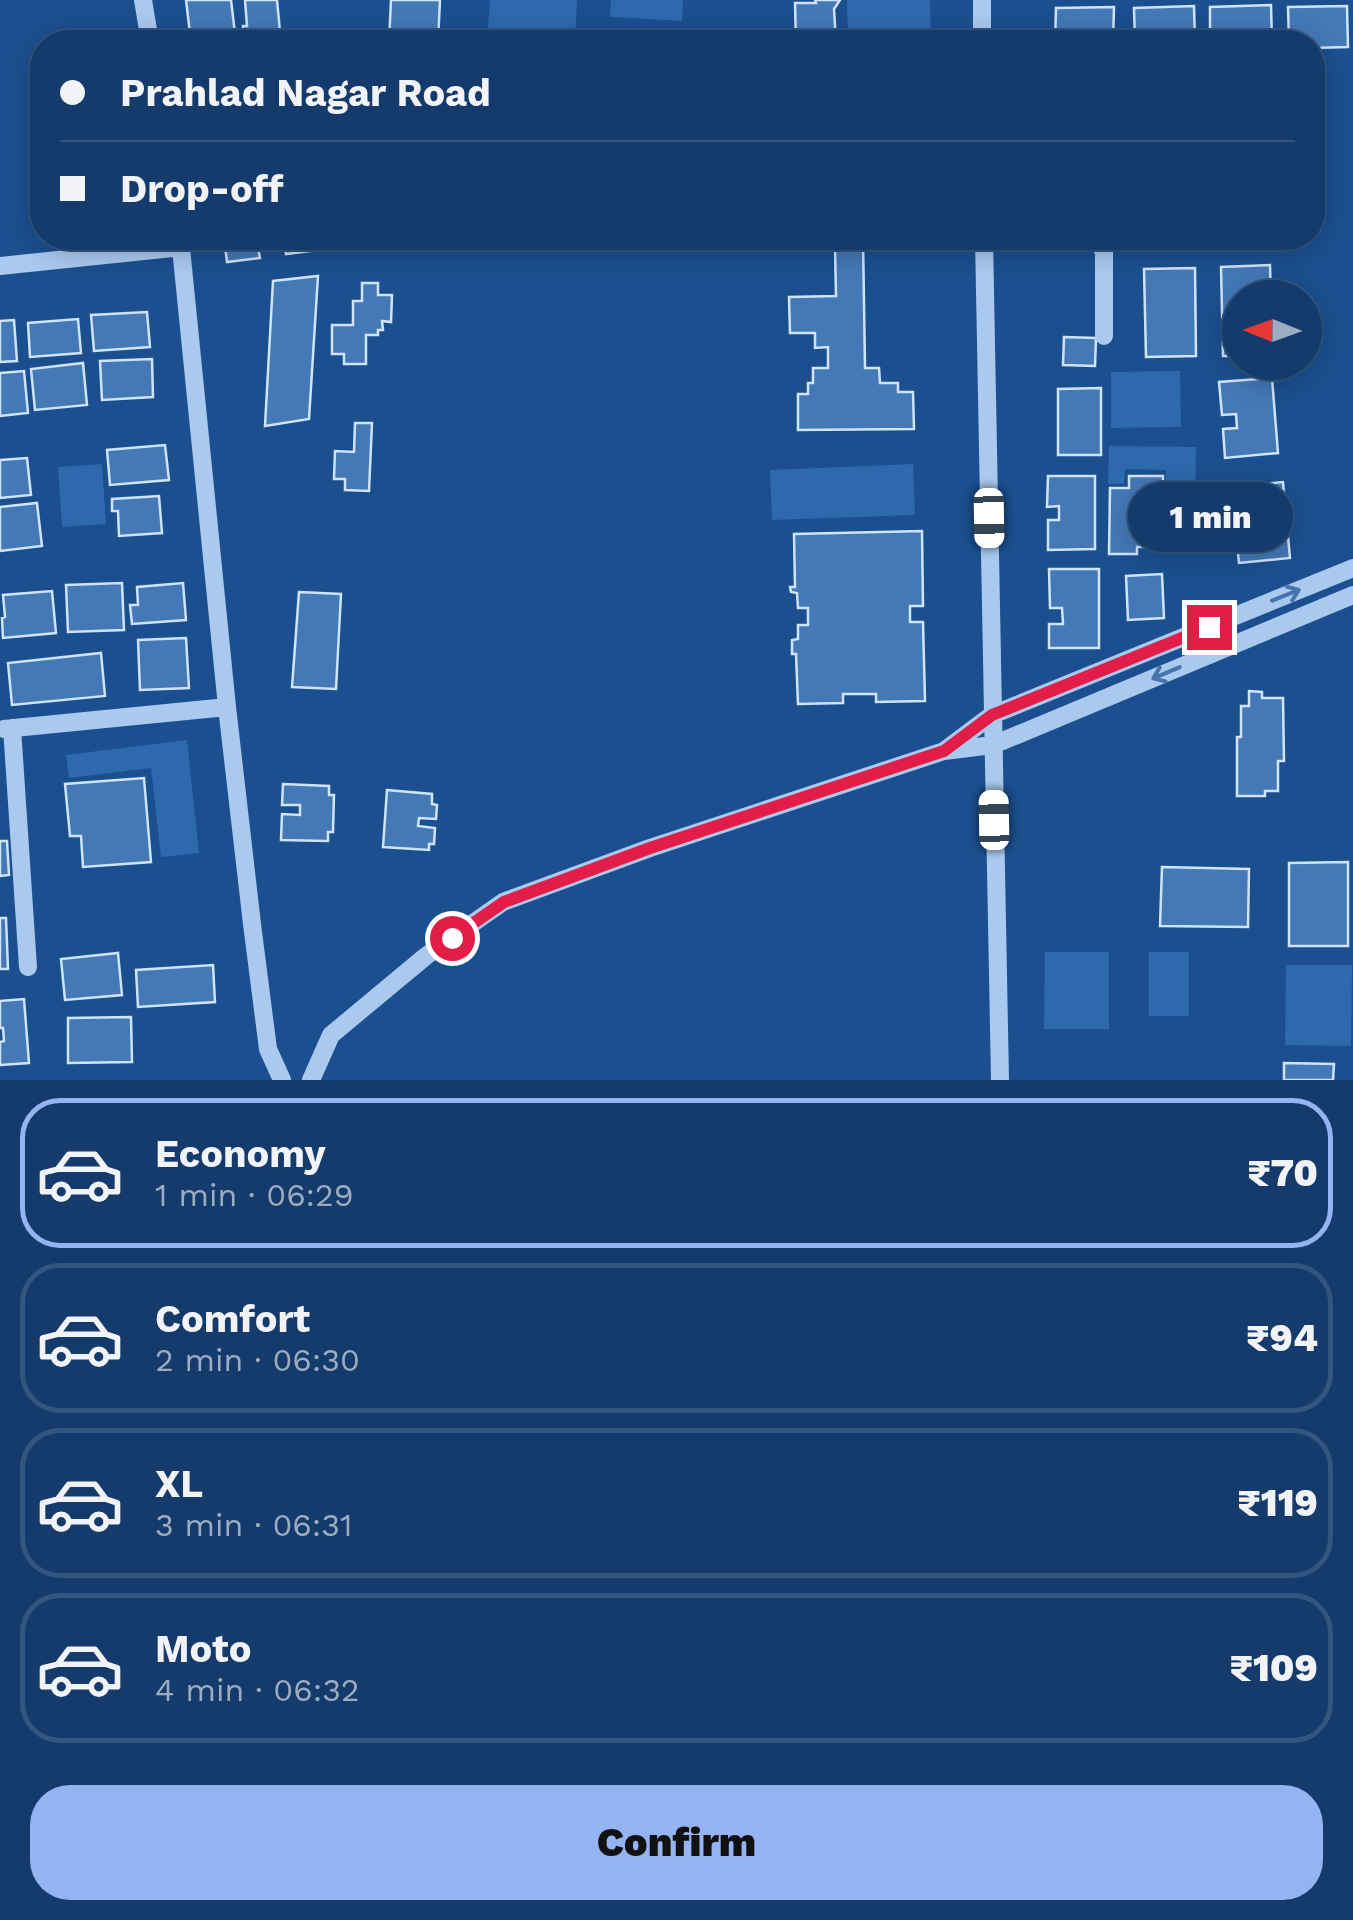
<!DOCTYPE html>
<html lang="en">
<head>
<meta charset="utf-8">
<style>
  :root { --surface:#143b6b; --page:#214673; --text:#f1f3f6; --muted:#9dadc1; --line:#33557e; --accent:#95b2f1 }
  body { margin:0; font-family:"Work Sans",sans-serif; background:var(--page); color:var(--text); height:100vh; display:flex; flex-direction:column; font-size:38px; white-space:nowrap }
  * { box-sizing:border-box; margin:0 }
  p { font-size:32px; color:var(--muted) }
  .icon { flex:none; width:55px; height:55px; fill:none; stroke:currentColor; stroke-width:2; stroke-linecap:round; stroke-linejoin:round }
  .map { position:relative; height:1080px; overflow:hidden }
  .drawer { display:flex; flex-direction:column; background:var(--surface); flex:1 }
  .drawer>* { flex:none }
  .guide { position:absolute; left:30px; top:30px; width:1295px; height:220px; border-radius:40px; box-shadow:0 5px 25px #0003,0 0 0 2px var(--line); display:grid; align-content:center; height:220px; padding:0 30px; background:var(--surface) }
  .needle { width:65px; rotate:271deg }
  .tools { position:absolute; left:1222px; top:280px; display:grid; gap:20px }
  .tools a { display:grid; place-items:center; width:100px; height:100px; border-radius:50%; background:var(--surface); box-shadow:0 5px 25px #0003,0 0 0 2px var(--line); font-size:50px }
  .end { position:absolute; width:45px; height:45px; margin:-22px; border:12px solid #e11d48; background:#fff; box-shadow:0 0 0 5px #fff }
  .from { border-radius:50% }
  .bubble { position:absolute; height:70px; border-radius:35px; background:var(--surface); box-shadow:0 5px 25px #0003,0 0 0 2px var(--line); font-size:32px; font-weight:800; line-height:70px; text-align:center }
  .car { position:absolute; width:30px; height:60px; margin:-30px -15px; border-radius:12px; box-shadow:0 0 8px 2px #0007; background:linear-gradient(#fff 24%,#345 0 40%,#fff 0 76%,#345 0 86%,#fff 0) }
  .guide b { display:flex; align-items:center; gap:35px; height:95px; font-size:38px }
  .guide b+b { border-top:2px solid var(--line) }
  .guide i { width:25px; height:25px; background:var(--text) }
  ul { padding:18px 0 0; list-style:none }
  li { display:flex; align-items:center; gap:30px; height:150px; margin:0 20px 15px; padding:0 10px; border:5px solid var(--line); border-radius:40px }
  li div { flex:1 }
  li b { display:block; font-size:38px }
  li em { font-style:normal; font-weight:800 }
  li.current { border-color:var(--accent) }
  li>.icon { width:90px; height:90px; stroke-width:1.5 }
  .cta { display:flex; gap:20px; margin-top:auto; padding:20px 30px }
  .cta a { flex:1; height:115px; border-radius:40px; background:var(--accent); color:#111; font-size:40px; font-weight:800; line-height:115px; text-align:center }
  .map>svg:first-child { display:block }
</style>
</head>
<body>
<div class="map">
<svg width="1353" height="1080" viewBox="0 0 1353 1080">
  <rect width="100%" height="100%" fill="#1b4f8f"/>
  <path fill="#2e69ad" d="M490,0H577L575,42H487Z
    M611,0H683L682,21L610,17Z
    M847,0H930L931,42H848Z
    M1180,371L1181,427L1111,428V372Z
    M1109,446L1196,447L1195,513L1182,512L1183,489H1173V480H1166V470L1125,469L1124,484H1108Z
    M102,464L106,524L62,527L58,467Z
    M913,464L915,515L772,520L770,470Z
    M187,740L199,853L161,857L151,768L69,778L66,755Z
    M1045,952H1109V1029H1044Z
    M1149,952H1189V1016H1149Z
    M1286,965H1352L1351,1046L1285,1045Z"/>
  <path fill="#4478b7" stroke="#cfe3fa" stroke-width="2.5" d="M186,0H231L236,42H191Z
    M245,0H277L281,42H244L243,26H247Z
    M391,0H440L438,42H389Z
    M815,0H840L834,9L836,42H796L795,3H816Z
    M1271,5L1272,42H1210V7Z
    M1194,6L1195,42H1135L1134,8Z
    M1347,6L1348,47L1312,48V42H1289L1288,7Z
    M1114,7L1113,42H1055L1056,8Z
    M224,238H317L319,250L286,254L284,244L258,248L260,258L227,262Z
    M792,238H863L865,368H879L880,383H898V392H913L914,429L798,430V394H808V383H813V368H828V347L815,348V333H790L789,297L836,296L835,246L792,247Z
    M1270,265L1271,298H1240V356H1223L1221,267Z
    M1195,268L1196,356L1146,357L1144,269Z
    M318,276L309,419L265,426L273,281Z
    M362,283H378V295H392L391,322L382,321L383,330H378V335H366V364H344V354H332V325H353V301H362Z
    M147,312L150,347L94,351L91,315Z
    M78,319L81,353L30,357L28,323Z
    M14,320L17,361L0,362V321Z
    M1064,337L1096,338L1095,366L1063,365Z
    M152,359L153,397L102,400L100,361Z
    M83,363L87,405L35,410L31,369Z
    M24,371L28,413L0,416V373Z
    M1272,378L1278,453L1225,458L1223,429L1237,428L1236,414L1222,415L1219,382Z
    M1101,388V455H1058V389Z
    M355,423H372L369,491L345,490V479H334L335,451L354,452Z
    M165,445L169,480L110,485L107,450Z
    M27,458L31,495L0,498V460Z
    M1048,476H1095V549L1048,550V520H1059V506L1047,507Z
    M1129,476H1163V488H1169V535H1155V547H1137V554H1109L1110,488H1129Z
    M1283,482L1290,558L1239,563L1236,534L1246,533L1245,518L1234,519L1231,487Z
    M159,496L162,533L119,536L118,511H112V499Z
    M37,503L42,546L0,551V507Z
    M922,531L923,606H910V622H923L925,701L876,702V694H843V703L798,704L796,654H792V640L798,639V625H808V608H798L797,593L791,592L790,587H795L794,534Z
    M1049,569H1099V648H1049V624H1063L1062,608H1050Z
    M1162,574L1164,618L1128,620L1126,576Z
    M122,583L124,630L68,632L66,585Z
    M183,583L186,620L132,624L130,605H138L137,587Z
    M52,591L56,633L3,638L2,618L5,617L3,595Z
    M299,592L341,594L336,689L292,687Z
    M186,638L189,688L140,690L138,640Z
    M101,653L105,696L12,705L8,663Z
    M1249,691L1262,692V698H1283L1284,761H1278V791H1265V796H1237V737H1241V706H1249Z
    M144,778L151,862L83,867L81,836H70L65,784Z
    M283,784L329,786V795H334L333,832H328V841L281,840L282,814L300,815V805H282Z
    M387,790L432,794V804L437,805L436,819L419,818L418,826L435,828L434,844H429V850L383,847Z
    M0,841H7L9,875L0,876Z
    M1348,862V946H1289V863Z
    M1162,867L1249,869L1248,927L1160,926Z
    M0,918H6L8,969H0Z
    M118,953L122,995L65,1000L61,959Z
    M213,965L215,1002L138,1007L136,970Z
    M24,999L29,1063L0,1065V1042L4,1041L3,1028H0V1001Z
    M131,1017L132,1062L68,1063V1018Z
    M1284,1063L1334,1064L1333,1080H1284Z"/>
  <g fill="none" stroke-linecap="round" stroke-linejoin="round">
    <path stroke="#a9c9ee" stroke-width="18" d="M143,0L150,42
      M982,0V42
      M180,238L227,707L252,924L268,1049L282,1080
      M984,238L1000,1080
      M984,243L1093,242L1100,245L1104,252V336
      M0,266L182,247
      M12,728L28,967
      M4,729L227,707
      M944,751L992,715L1353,568
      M311,1080L331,1035L426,956L503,902L650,848L944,751L993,745L1353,595"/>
  </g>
  <defs><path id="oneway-shaft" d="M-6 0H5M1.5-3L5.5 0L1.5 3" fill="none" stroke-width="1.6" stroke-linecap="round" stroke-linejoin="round" transform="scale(2.5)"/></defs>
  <g stroke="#4674ac">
    <use href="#oneway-shaft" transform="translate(1286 595) rotate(-22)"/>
    <use href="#oneway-shaft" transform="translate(1166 673) rotate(157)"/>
  </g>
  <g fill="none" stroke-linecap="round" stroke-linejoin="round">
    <path stroke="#e11d48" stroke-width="12" d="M452,938L504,902L650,848L944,751L992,715L1209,627"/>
  </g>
</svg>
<div class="tools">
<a><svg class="needle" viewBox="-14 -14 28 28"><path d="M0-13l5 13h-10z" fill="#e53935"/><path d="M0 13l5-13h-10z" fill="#9dadc1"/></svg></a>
</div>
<i class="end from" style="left:452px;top:938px"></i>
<i class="end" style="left:1209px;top:627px"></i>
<div class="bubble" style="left:1128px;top:482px;width:165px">1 min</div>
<i class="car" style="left:989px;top:518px;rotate:179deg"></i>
<i class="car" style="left:994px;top:820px;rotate:359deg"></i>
<div class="guide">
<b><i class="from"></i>Prahlad Nagar Road</b>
<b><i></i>Drop-off</b>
</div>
</div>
<section class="drawer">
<ul>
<li class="current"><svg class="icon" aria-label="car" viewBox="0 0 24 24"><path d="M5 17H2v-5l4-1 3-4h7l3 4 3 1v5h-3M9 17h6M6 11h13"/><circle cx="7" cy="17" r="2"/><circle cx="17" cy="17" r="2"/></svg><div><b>Economy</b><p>1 min · 06:29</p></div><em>₹70</em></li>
<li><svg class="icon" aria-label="car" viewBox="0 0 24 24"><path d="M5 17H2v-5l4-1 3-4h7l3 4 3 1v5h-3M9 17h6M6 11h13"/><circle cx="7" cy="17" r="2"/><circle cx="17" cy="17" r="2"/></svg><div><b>Comfort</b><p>2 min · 06:30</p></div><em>₹94</em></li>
<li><svg class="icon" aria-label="car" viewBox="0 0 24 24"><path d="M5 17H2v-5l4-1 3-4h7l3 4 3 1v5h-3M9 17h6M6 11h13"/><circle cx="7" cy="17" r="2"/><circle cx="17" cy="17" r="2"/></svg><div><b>XL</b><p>3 min · 06:31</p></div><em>₹119</em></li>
<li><svg class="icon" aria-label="car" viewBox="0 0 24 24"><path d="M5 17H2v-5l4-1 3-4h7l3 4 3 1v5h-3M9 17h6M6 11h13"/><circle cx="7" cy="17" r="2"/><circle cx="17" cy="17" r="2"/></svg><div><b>Moto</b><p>4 min · 06:32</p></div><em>₹109</em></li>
</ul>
<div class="cta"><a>Confirm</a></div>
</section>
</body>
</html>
